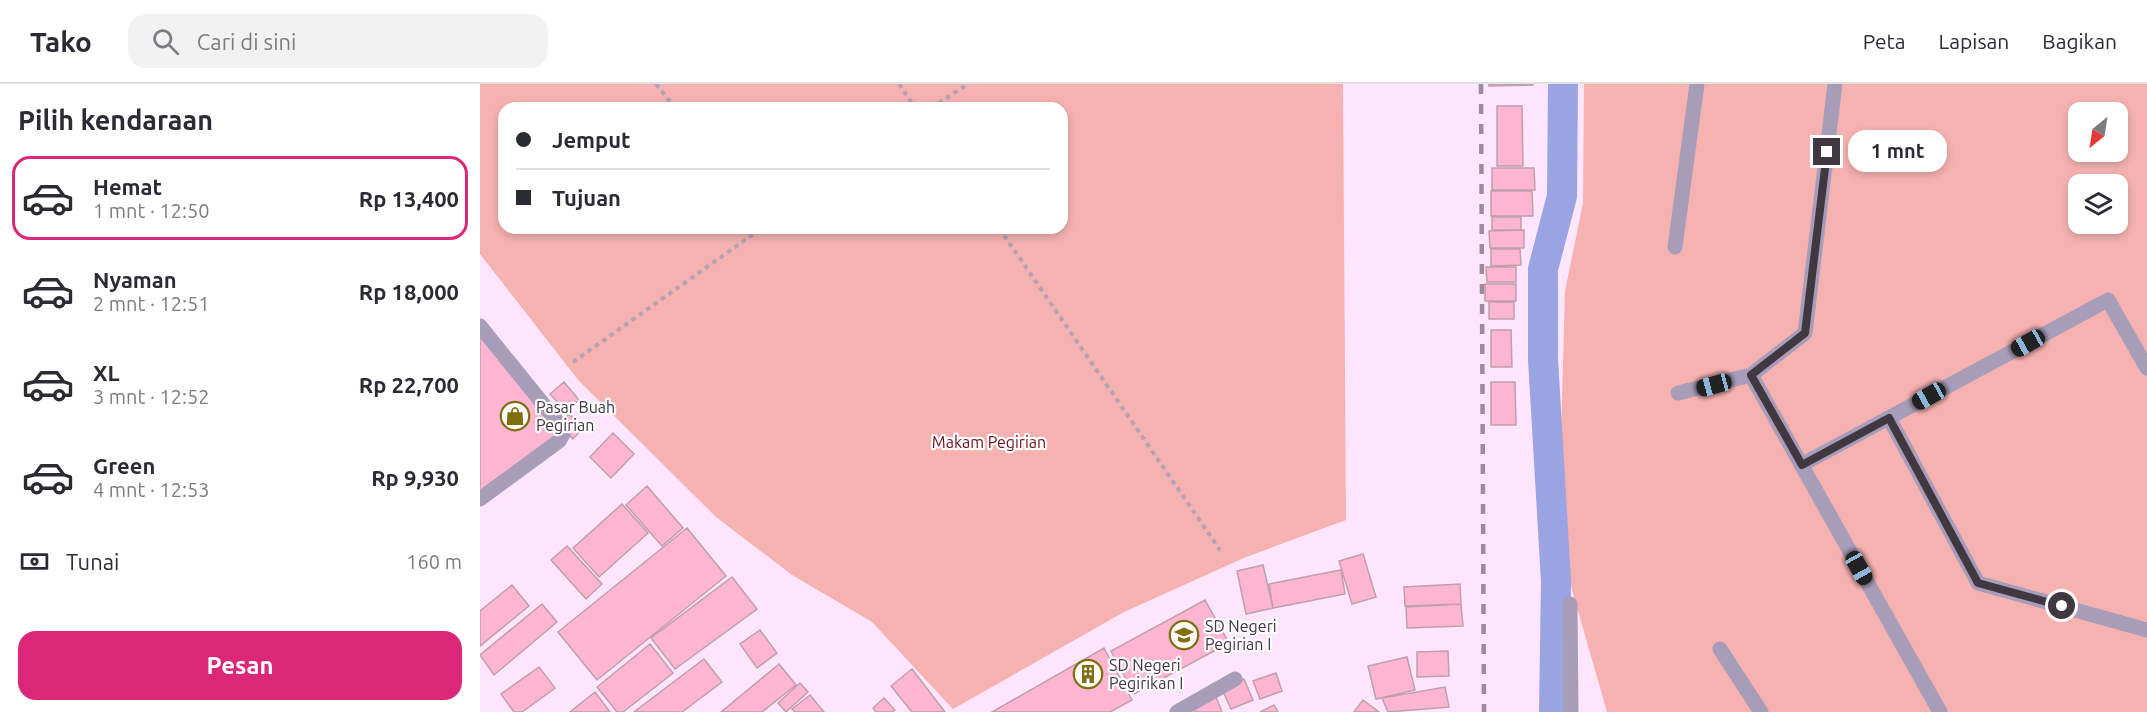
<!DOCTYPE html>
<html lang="id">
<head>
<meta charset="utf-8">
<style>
  :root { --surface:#fff; --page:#f2f2f3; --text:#2b2b33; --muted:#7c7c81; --line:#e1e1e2; --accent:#db2777 }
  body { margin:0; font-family:Ubuntu,sans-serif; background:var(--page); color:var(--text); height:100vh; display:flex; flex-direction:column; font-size:22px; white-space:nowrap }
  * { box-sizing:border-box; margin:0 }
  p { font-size:20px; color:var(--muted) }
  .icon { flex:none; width:33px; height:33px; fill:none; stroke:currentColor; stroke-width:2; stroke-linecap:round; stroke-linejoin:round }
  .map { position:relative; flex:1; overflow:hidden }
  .panel { display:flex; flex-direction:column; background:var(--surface); width:480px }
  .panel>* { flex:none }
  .guide { position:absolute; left:18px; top:18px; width:570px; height:132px; border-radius:18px; box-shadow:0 3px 9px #0003; display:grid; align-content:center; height:132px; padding:0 18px; background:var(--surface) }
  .needle { width:39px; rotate:210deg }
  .buttons { position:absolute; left:1588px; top:18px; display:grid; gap:12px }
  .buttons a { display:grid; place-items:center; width:60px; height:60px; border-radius:12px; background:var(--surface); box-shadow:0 3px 9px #0003; font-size:30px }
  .end { position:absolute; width:27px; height:27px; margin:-14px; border:8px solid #413741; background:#fff; box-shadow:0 0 0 3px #fff }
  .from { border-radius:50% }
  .bubble { position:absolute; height:42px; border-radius:18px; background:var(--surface); box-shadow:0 3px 9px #0003; font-size:20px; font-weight:600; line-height:42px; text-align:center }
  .car { position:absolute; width:18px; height:36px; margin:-18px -9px; border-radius:8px; box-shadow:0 0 4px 2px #0007; background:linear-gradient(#222 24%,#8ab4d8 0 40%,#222 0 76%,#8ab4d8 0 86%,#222 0) }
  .guide b { display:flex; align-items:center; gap:21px; height:57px; font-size:22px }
  .guide b+b { border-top:2px solid var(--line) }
  .guide i { width:15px; height:15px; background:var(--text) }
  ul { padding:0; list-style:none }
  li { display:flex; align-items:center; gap:18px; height:84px; margin:0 12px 9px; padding:0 6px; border:3px solid transparent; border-radius:18px }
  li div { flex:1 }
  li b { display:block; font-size:22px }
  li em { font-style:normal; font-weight:600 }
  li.current { border-color:var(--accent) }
  li>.icon { width:54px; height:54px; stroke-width:1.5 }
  h2 { padding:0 18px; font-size:27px; line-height:72px }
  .pay { display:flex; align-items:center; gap:15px; height:66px; padding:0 18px; font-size:22px }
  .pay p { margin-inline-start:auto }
  .cta { display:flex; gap:12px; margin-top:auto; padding:12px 18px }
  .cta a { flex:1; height:69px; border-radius:18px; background:var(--accent); color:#fff; font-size:24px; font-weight:600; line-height:69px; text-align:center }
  header { display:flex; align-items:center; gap:36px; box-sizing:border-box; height:84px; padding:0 30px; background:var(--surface); border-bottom:2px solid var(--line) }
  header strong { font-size:28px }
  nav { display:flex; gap:33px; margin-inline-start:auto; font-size:21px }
  .search { width:420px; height:54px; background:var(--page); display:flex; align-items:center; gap:15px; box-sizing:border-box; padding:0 21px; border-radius:18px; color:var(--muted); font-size:22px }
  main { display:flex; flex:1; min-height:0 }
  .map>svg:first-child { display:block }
</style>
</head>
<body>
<header>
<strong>Tako</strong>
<div class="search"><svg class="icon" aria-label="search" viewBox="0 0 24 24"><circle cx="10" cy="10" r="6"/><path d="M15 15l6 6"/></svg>Cari di sini</div>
<nav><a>Peta</a><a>Lapisan</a><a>Bagikan</a></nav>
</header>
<main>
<section class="panel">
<h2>Pilih kendaraan</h2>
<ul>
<li class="current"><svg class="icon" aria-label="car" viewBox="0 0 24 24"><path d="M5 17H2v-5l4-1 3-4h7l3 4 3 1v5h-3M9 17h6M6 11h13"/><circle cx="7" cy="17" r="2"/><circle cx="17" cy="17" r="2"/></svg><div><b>Hemat</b><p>1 mnt · 12:50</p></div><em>Rp 13,400</em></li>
<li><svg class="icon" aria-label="car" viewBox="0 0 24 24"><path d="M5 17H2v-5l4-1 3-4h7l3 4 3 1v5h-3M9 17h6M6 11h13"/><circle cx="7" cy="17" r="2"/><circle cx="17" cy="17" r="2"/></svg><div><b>Nyaman</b><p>2 mnt · 12:51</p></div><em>Rp 18,000</em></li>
<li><svg class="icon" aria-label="car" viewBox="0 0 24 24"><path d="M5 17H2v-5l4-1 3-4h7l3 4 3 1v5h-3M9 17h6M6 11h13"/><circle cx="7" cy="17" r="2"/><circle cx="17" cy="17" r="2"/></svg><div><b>XL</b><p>3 mnt · 12:52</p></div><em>Rp 22,700</em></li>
<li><svg class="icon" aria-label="car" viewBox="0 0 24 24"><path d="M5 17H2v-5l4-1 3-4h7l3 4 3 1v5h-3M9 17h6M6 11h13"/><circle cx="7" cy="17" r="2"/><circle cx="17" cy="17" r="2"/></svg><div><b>Green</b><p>4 mnt · 12:53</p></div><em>Rp 9,930</em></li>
</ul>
<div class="pay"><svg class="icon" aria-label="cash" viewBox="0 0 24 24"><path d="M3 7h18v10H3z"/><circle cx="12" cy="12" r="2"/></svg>Tunai<p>160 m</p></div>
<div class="cta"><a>Pesan</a></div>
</section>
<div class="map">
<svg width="1667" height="628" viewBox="0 0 1667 628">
  <rect width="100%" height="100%" fill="#ffe5fd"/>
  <path fill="#f6b2b1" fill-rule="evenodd" d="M0,0H863L866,436L766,473L644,528L473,625L392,538L312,491L236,433L99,297L0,170ZM24,24H582V144H24Z
    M1104,0H1667V628H1127L1090,499L1079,424L1085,207L1103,119ZM1599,28H1638V68H1599ZM1599,100H1638V140H1599Z"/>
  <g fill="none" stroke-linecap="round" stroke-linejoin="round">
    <path stroke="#9aa4e3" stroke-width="30" d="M1074,628L1076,497L1063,275V185L1082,112L1083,0"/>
  </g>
  <path fill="#feb5d1" stroke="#bf9faa" stroke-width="1.5" d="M1009,0H1053V1L1009,2Z
    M1017,22H1042L1043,82H1017Z
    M1012,84H1054L1055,106H1012Z
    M1011,107H1052L1053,132H1011Z
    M1012,133H1041V146H1012Z
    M1044,146V164H1010L1009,147Z
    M1011,165H1040L1041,181L1011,182Z
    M1006,183H1036V198H1007Z
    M1005,200H1036V217H1005Z
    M1009,218H1034V235H1009Z
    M1011,246H1031L1032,283H1011Z
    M0,251L80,349L0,409Z
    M84,298L99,316L86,327L70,310Z
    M1011,298H1035L1036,341H1011Z
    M89,330L103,344L93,355L79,341Z
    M133,349L154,370L131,394L110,373Z
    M167,402L203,444L182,462L146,421Z
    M142,420L168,449L119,493L93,464Z
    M207,444L246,492L117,596L78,548Z
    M87,462L122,500L106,515L71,476Z
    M883,470L896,513L872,520L859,477Z
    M783,481L793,524L766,530L757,487Z
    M861,486L865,510L793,524L789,500Z
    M252,493L277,525L195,585L171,554Z
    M980,500L981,520L925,522L924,503Z
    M32,501L49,522L0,562V527Z
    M725,516L749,559L654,610L631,567Z
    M62,520L77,538L14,591L0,571Z
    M981,520L983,542L927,544L926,523Z
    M280,546L297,569L277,584L260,560Z
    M170,560L193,589L143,628H137L117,603Z
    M624,564L652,616L630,628H512Z
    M968,567L969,592L937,593V568Z
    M927,573L935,606L896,615L888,582Z
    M224,575L242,598L202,628H154Z
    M299,580L316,601L282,628H241Z
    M59,583L75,604L42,628H34L21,610Z
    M432,585L465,628H432L411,602Z
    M796,589L802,607L780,615L773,597Z
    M764,595L773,616L751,625L742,605Z
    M320,599L328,608L306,628L298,619Z
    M965,603L969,623L908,628L902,614Z
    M115,608L130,628H90Z
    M330,611L344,628H315L312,625Z
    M736,613L742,628H715L712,621Z
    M404,614L415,626L412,628H396L393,624Z
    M883,616L899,628H874Z
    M794,621L798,628H780Z"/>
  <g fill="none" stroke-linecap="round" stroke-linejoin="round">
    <path stroke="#b4a1b3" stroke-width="4" stroke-dasharray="4.5 4.5" stroke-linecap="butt" d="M176,0L195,24
      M419,0L435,24
      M451,24L488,0
      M519,144L740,466
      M93,278L282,144"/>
    <path stroke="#a89db9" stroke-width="15" d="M1195,163L1217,0
      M0,242L76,336L83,350L79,357L0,415
      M1271,291L1325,249L1355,0
      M1198,309L1271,291L1460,628
      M1409,334L1498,499L1667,546
      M1321,381L1628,216L1667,284
      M1090,520L1091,628
      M1240,565L1281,628
      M697,628L755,595"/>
    <path stroke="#9d8b9c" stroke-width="4.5" stroke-dasharray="10 10" stroke-linecap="butt" d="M1001,0L1004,628"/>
  </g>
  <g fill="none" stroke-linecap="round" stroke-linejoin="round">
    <path stroke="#413741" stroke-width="8" d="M1347,68L1325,249L1271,291L1322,381L1409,334L1498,499L1582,522"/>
  </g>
  <defs>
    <g id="shop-ring" transform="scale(1.5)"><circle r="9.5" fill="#fcfcfc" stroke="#806f0d" stroke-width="1.5"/><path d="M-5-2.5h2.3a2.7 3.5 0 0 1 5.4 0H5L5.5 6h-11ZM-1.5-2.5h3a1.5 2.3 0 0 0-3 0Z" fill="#806f0d"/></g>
    <g id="school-ring" transform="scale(1.5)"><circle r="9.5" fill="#fcfcfc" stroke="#806f0d" stroke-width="1.5"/><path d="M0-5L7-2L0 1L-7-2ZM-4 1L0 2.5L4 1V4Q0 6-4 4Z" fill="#806f0d"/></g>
    <g id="building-ring" transform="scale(1.5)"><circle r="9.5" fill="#fcfcfc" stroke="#806f0d" stroke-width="1.5"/><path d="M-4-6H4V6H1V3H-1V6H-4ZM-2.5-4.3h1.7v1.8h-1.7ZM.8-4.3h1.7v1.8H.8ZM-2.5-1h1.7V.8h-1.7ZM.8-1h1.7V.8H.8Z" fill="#806f0d"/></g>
  </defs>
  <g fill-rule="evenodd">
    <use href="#shop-ring" x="35" y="332"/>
    <use href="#school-ring" x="704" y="551"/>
    <use href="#building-ring" x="608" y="590"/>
  </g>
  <g text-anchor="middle" stroke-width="4.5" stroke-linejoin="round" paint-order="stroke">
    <g font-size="16" fill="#413741" stroke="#fcfcfc" text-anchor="start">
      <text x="56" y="329">Pasar Buah<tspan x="56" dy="18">Pegirian</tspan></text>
      <text x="725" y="548">SD Negeri<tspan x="725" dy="18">Pegirian I</tspan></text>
      <text x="629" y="587">SD Negeri<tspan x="629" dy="18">Pegirikan I</tspan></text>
    </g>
    <g font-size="16" fill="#6a111d" stroke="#fcfcfc">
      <text x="509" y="364">Makam Pegirian</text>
    </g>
  </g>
</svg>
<div class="buttons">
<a><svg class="needle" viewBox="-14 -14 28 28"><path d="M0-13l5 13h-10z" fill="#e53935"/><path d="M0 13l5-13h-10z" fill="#7c7c81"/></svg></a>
<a><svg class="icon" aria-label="layers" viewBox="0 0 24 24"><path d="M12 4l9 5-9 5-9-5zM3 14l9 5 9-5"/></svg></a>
</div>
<i class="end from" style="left:1582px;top:522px"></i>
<i class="end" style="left:1347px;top:68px"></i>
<div class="bubble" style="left:1368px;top:46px;width:99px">1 mnt</div>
<i class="car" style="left:1548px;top:259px;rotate:241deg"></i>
<i class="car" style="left:1234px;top:301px;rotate:255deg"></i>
<i class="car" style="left:1449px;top:312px;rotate:241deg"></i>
<i class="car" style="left:1379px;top:484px;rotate:151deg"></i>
<div class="guide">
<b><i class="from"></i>Jemput</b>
<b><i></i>Tujuan</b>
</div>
</div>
</main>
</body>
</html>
